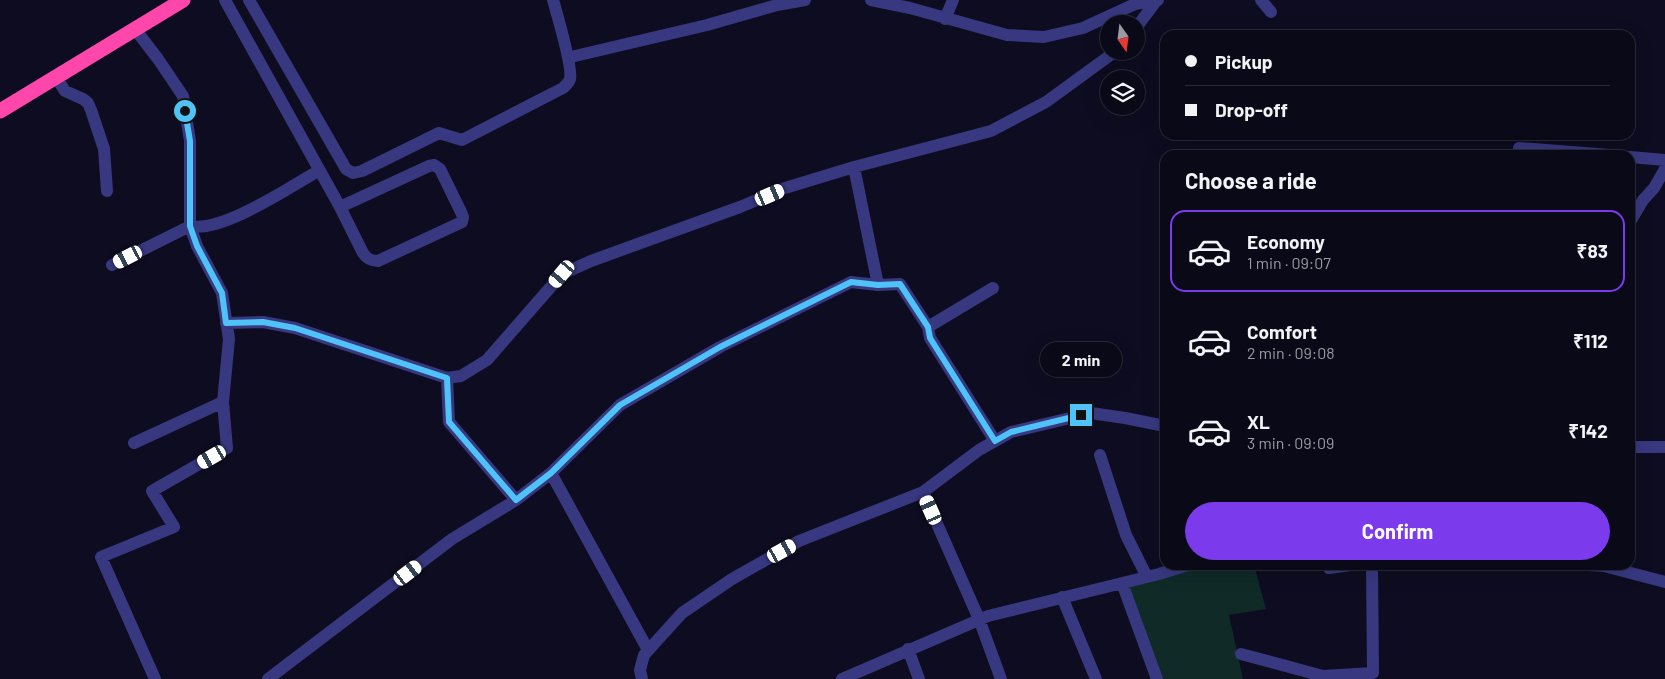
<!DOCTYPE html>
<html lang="en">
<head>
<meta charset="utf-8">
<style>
  :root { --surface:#0a0918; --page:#131221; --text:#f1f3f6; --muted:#999aa2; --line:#2a2a37; --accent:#7c3aed }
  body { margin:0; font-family:Barlow,sans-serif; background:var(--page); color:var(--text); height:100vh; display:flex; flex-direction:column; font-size:19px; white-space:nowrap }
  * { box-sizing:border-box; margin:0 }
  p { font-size:16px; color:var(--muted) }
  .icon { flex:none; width:28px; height:28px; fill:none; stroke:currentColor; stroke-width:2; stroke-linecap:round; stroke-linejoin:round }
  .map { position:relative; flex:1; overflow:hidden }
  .drawer { position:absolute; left:1160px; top:150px; width:475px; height:420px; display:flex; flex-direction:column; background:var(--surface); border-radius:15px; box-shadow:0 5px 20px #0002,0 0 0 1px var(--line) }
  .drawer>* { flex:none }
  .guide { position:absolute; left:1160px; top:30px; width:475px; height:110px; border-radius:15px; box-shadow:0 5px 20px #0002,0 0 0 1px var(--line); display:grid; align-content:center; height:110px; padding:0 25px; background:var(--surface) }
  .needle { width:32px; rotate:166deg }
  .controls { position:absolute; left:1100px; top:15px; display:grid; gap:10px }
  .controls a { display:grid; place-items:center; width:45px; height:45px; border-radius:50%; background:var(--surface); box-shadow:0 5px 20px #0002,0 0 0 1px var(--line); font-size:25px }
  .end { position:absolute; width:22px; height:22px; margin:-11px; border:6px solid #4fc3f7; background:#111; box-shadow:0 0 0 2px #111 }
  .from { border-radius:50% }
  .bubble { position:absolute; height:35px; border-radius:18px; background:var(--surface); box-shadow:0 5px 20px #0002,0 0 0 1px var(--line); font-size:16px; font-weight:700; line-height:35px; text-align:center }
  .car { position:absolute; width:15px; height:30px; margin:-15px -8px; border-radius:6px; box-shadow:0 0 4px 1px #0007; background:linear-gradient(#fff 24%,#345 0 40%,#fff 0 76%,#345 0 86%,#fff 0) }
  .guide b { display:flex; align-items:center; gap:18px; height:48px; font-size:19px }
  .guide b+b { border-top:1px solid var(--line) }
  .guide i { width:12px; height:12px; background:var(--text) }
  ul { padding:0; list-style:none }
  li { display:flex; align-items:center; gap:15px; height:82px; margin:0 10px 8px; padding:0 15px; border:2px solid transparent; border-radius:15px }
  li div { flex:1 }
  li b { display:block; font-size:19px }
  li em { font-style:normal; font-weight:700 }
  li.current { border-color:var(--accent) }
  li>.icon { width:45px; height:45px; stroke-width:1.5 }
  h2 { padding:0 25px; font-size:22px; line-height:60px }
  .primary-button { display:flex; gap:10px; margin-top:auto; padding:10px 25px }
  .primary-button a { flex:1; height:58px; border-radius:30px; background:var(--accent); color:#fff; font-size:20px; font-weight:700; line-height:58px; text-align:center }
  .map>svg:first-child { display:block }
</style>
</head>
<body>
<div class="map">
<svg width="1665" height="679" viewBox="0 0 1665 679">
  <rect width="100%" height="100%" fill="#0e0c20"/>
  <path fill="#0f2a27" d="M1206,565H1254L1266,609L1229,615L1243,679H1159L1127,587Z"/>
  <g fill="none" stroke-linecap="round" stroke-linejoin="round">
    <path stroke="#37387f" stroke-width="12" d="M225,0L340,207
      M249,0L346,169L353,173L362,171L439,133L462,140L563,88C566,85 569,83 570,79C573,68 557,14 553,0
      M871,0L910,8L1007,35L1044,37L1083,28L1135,4L1158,0
      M1261,0L1271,12
      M945,19L953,0
      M1136,28L1157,0
      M135,29L158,59L183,96L190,141V226L197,246L222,293L229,339L223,402L227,448L152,491L174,527L101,557L155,679
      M575,56L707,25L777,5L805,0
      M56,77L65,91L83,99L88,103L91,110L104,149L107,191
      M1519,148L1610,155
      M1630,157L1665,160
      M434,165L440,169L461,212L463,217L462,222L378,261C371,261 367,259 363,253L340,207L429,166Z
      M854,167L878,285
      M1630,222L1643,200L1654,188L1665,169
      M112,265L190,226C221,233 285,190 313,174
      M226,323L263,322L295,328L447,378L461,376L487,360L562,274L591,261L740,207L785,188L854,167L991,131L1046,102L1116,51
      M928,327L993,288
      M447,378L449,422L516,500
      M134,443L223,402
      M1630,447H1665
      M1100,455L1126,535L1147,577
      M551,473L648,650
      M923,492L979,619L1001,679
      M1328,565L1329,568L1350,565
      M1589,565L1604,566L1665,582
      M1122,583L1157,679
      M1062,597L1096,679
      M908,649L919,679
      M1241,654L1323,676L1373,673L1372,565
      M268,679L452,539L516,500L551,473L620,405L720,347L851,282L878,285L900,284L928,327L930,338L995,441
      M642,679L640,670L644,655L682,613L732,579L799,541L923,492L979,450L1011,432L1091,413L1125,418L1165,426
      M842,679L988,616L1159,574L1188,565"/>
    <path stroke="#ff46aa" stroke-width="15" d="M0,111L183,0"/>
  </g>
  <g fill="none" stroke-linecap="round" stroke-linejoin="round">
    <path stroke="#4fc3f7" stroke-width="6" d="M185,111L190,141V226L197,246L222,293L226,323L263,322L295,328L447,378L449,422L516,500L551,473L620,405L720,347L851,282L878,285L900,284L928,327L930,338L995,441L1011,432L1081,415"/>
  </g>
</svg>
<div class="controls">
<a><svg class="needle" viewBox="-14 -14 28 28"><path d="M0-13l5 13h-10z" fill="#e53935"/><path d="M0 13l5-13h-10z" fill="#999aa2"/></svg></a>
<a><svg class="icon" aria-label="layers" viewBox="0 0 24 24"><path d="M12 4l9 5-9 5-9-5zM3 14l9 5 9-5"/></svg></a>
</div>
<i class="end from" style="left:185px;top:111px"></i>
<i class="end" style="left:1081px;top:415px"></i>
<div class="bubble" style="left:1040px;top:342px;width:82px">2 min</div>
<i class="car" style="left:770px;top:195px;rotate:67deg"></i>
<i class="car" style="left:128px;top:257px;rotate:243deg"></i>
<i class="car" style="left:562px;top:274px;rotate:220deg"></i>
<i class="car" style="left:212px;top:457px;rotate:240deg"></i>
<i class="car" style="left:931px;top:510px;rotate:336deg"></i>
<i class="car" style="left:782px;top:551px;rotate:61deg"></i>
<i class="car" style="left:408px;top:573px;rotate:53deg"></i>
<div class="guide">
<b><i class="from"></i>Pickup</b>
<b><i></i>Drop-off</b>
</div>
<section class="drawer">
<h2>Choose a ride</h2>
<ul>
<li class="current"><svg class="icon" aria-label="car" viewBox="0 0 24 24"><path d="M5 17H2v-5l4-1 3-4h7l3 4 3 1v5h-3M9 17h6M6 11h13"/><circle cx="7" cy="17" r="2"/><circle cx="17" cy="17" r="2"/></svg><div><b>Economy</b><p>1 min · 09:07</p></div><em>₹83</em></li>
<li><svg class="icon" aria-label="car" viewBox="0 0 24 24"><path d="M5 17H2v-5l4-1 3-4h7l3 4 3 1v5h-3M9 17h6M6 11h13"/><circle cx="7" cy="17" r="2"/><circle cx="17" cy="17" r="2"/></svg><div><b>Comfort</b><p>2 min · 09:08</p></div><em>₹112</em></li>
<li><svg class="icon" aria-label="car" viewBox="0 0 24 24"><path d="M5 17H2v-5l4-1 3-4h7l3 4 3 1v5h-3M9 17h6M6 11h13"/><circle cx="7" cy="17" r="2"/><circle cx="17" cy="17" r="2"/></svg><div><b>XL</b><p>3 min · 09:09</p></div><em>₹142</em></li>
</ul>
<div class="primary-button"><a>Confirm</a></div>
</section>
</div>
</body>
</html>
